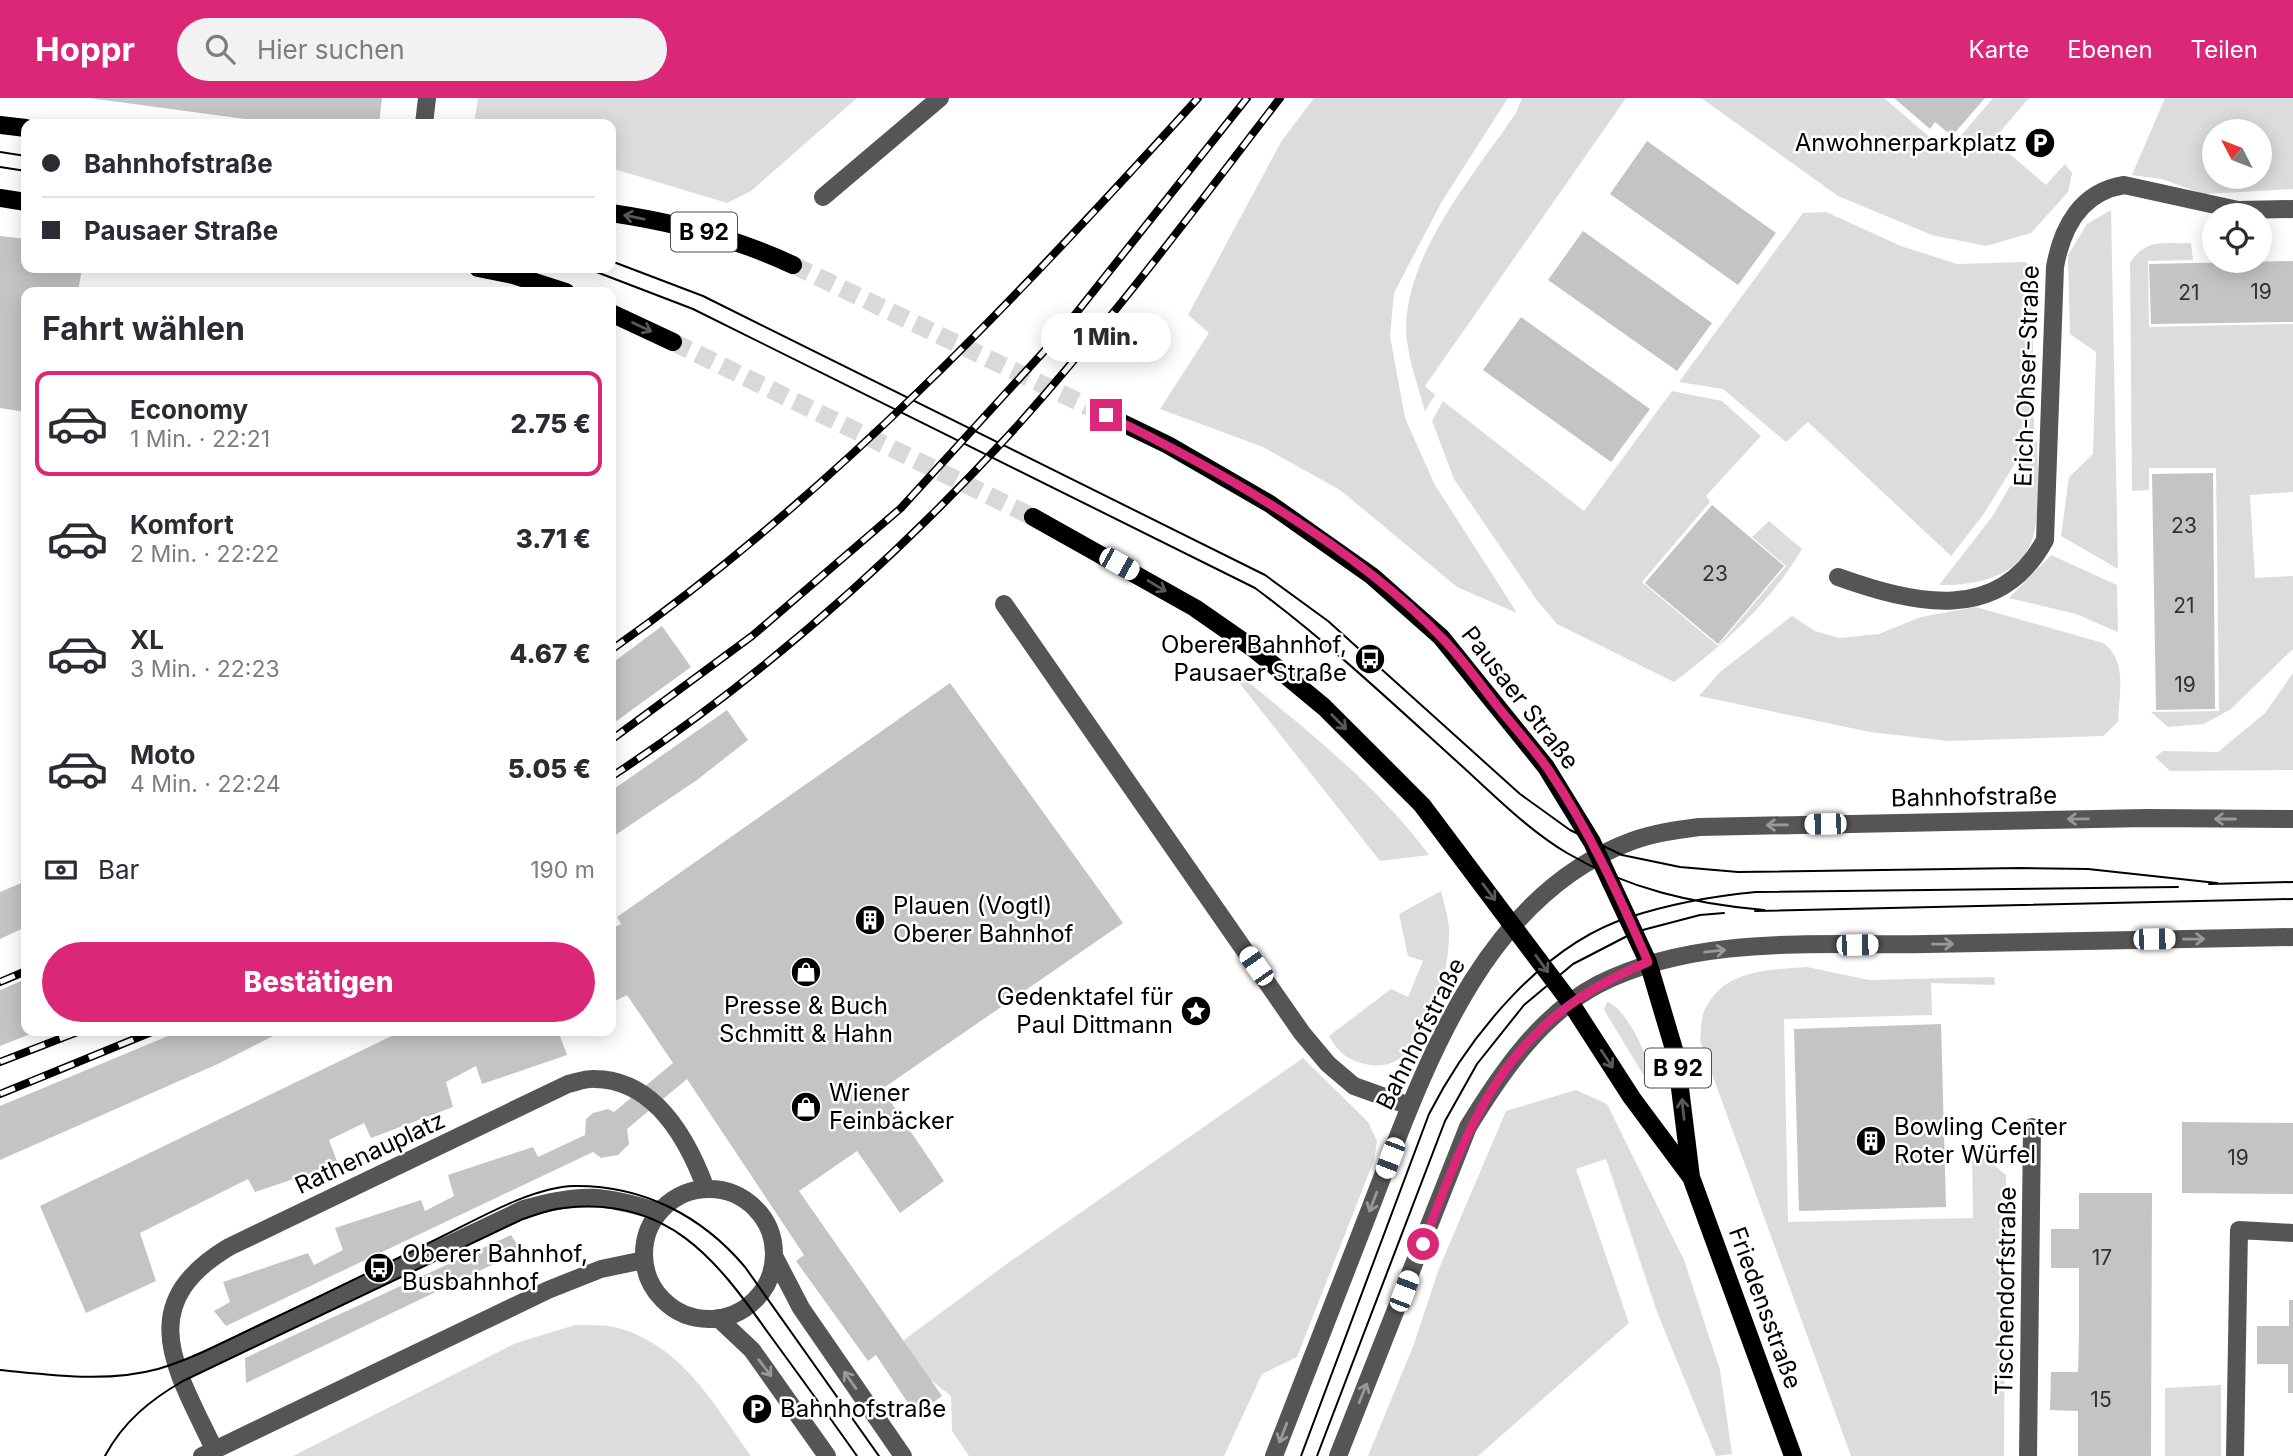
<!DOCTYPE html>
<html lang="de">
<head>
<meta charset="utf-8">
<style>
  :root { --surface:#fff; --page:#f2f2f3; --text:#2b2b33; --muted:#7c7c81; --line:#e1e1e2; --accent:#db2777 }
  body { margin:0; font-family:Inter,sans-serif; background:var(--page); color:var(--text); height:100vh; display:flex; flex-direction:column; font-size:26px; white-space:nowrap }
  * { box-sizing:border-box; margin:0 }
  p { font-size:23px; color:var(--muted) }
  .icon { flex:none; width:38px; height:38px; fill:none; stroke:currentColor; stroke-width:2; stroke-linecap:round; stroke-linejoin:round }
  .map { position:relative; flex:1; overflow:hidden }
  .side { position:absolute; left:21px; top:189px; width:595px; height:749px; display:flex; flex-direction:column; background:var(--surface); border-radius:14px; box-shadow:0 4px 18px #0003 }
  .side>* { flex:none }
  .guide { position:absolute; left:21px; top:21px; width:595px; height:154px; border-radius:14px; box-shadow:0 4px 18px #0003; display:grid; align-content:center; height:154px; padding:0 21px; background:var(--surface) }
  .needle { width:46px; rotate:312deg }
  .tools { position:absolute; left:2202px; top:21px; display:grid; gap:14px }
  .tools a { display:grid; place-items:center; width:70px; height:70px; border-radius:50%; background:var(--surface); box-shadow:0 4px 18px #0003; font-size:35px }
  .end { position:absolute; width:32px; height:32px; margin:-16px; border:9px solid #db2777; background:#fff; box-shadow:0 0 0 4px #fff }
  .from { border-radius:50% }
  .bubble { position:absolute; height:49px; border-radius:24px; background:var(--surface); box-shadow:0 4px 18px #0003; font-size:23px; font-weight:800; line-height:49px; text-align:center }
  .car { position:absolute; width:21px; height:42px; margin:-21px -10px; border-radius:9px; box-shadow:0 0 5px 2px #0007; background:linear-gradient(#fff 24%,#345 0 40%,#fff 0 76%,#345 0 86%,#fff 0) }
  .guide b { display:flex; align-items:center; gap:24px; height:66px; font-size:26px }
  .guide b+b { border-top:2px solid var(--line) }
  .guide i { width:18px; height:18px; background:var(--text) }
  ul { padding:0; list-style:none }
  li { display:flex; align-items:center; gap:21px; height:105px; margin:0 14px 10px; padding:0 7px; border:4px solid transparent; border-radius:14px }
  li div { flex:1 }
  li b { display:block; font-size:26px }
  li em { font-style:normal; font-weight:800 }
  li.on { border-color:var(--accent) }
  li>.icon { width:63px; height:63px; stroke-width:1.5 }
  h2 { padding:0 21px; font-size:32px; line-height:84px }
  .pay { display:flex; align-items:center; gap:18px; height:77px; padding:0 21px; font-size:26px }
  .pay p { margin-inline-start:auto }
  .action { display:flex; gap:14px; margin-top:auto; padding:14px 21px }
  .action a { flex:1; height:80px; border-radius:42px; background:var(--accent); color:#fff; font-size:28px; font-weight:800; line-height:80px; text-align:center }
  header { display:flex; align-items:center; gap:42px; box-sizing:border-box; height:98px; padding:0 35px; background:var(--accent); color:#fff }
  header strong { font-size:33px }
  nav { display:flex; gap:38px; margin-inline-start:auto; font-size:24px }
  .search { width:490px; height:63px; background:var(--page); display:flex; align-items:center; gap:18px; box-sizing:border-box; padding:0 24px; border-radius:38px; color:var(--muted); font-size:26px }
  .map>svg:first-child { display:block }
</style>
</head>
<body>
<header>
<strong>Hoppr</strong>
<div class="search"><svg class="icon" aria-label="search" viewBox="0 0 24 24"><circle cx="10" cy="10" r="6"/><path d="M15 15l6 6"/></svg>Hier suchen</div>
<nav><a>Karte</a><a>Ebenen</a><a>Teilen</a></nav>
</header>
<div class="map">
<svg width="2293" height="1358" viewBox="0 0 2293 1358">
  <rect width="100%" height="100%" fill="#fff"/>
  <path fill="#dcdcdc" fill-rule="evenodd" d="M478,0H857L751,93L727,105L611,70V26H474Z
    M1314,0H1508L1441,105L1394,195L1390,238L1405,320L1435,387L1517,515L1457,489L1340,392L1263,349L1160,311L1209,235L1188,217L1281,44Z
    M1522,0H1626L1425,288L1435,297L1425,313C1418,287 1406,256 1406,228C1408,153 1475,75 1516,15Z
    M1701,0H1884L1947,54L1993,0H2029L1993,42L2046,87L2065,66L2072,75L2068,94L2031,135L1986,148L1932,137L1838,98Z
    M2165,0H2293V91L2203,96L2162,81L2132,77ZM2214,33H2259V79H2214Z
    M2111,112L2118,471L2061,438L2069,379L2093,356L2096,254L2070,236L2068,157L2087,126Z
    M1826,114L1901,148L1957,166L2026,164L2032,170L2034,335L1983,417L1951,458L1808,324L1786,344L1723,291L1679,284L1803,115Z
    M2191,145L2193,162L2148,163L2149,229L2293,226V394L2250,397L2255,480L2293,478V551L2231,611L2204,626L2168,629L2151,614L2219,613L2216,370H2149V392L2132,393L2130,165C2145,140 2165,146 2191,145Z
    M1672,293L1722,303L1761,338L1706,398L1710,404L1642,484L1718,548L1786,468L1752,439L1769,423L1802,451C1770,505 1724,547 1674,584L1557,526L1536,501L1454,381L1432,323L1443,303L1584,413Z
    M2037,342C2037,372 2043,421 2029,449C2013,481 1970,488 1939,487L1992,419Z
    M2051,457L2117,487L2118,534L2076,516L2009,500Z
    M1976,509L2103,545C2128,562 2119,596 2118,624L2103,638L1948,643L1870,634L1699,598L1720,574L1792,518L1815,533L1839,540L1879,536L1921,519Z
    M2293,575V672L2170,673L2155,659L2163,653L2218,654L2265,615Z
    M1241,578C1307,632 1378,688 1429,757L1380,763L1237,582Z
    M1441,793C1444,805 1448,818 1449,830C1451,872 1428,975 1371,967C1350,964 1339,956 1329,938L1391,891L1408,899L1423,863L1408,858L1399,816Z
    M1807,869L1869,882L1994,879L1995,887L1931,885L1932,917L1784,921L1788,1124L1973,1120L1972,1049L2006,1077L2004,1358H1851L1700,943C1701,934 1701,919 1705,911C1725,871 1768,872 1807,869Z
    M1607,904C1628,910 1653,969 1655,989L1652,991L1604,912Z
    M1303,960L1368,1024L1377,1043L1374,1062L1297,1259L1262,1276L1224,1358H969L952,1333L951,1298L915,1270L896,1248L1008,1165Z
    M1576,992L1607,1006L1684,1162L1720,1272L1732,1356L1716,1358L1657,1214L1606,1061L1576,1071L1629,1225L1478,1358H1368L1414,1246L1438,1173L1506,1013Z
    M575,1227C588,1228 605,1226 618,1230C683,1248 714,1307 751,1358H293L516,1245Z
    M2221,1287V1358H2165V1290Z"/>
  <path fill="#c4c4c4" d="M89,0H382L379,26H281Z
    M1894,0H1985L1952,38L1935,24L1930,31Z
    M1647,43L1776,135L1738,187L1610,96Z
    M1583,133L1712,225L1677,273L1548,182Z
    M0,138L26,141V170H82L78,194H26V314L0,310Z
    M2293,163V224L2151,226L2149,166Z
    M1521,219L1650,311L1611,364L1483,272Z
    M2213,375L2215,611L2156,612L2152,376Z
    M1712,407L1784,468L1718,546L1645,485Z
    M662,528L691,569L611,627V566Z
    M950,585L1123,825L882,991L944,1083L900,1115L857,1053L799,1093L942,1298L916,1317L876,1257L868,1263L796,1163L804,1157L687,981L627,1031L629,1046L618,1057L601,1060L593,1054L226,1228L214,1213L230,1204L223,1184L308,1155L314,1167L343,1152L335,1130L421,1102L425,1113L454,1098L448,1077L533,1049L538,1059L585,1037L586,1021L593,1015L608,1011L614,1014L673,965L627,897L611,905V831L621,826L617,819Z
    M727,612L748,642L697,682L611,740V693Z
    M26,783V829L0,841V794Z
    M26,881V933H38L0,948V892Z
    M1941,926L1946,1109L1799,1113L1794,931Z
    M180,933H283L220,965L0,1062V1008Z
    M402,933H558L567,957L482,986L476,968L446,984L453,1009L371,1040L364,1025L329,1042L338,1066L255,1094L248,1081L140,1135L156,1183L86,1215L40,1108Z
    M2182,1024L2293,1025V1096L2182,1095Z
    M2079,1095H2152L2151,1358H2078V1313L2050,1312L2051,1274H2078L2079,1237V1170H2051V1131H2079Z
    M511,1137L521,1153L246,1285L245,1260Z
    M2289,1202H2293V1295H2288V1266H2257V1228H2289Z"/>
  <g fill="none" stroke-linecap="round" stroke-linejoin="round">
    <path stroke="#d9d9d9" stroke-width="18" stroke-dasharray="18 9" stroke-linecap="butt" d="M793,167L1106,317
      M673,244L1033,419"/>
    <path stroke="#555" stroke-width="18" d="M424,26L427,0
      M823,99L940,0
      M1838,479C1914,506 1999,527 2045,442L2055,169C2062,129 2081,94 2124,87L2238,112L2293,111
      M1004,506L1302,935L1328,966L1354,988L1410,1008
      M644 1156a65 65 0 1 1 130 0a65 65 0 1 1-130 0Z
      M774,1158L801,1210L903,1358
      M718,1220L752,1252L827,1358
      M179,1274L524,1111C582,1094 603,1097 659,1114
      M214,1351C176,1271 132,1207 229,1149L568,986C577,984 587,980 595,981C656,982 688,1042 706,1091
      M202,1358L548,1192L601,1171L644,1162
      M1274,1358C1307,1274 1340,1190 1372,1106C1424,971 1482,798 1632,743C1654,735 1676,732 1699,729L2147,720L2293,721
      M1338,1358L1468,1029C1501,975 1541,916 1599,886C1698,836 1819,848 1927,846C2049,844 2171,841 2293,839
      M2028,1358L2032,1029
      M2235,1358L2239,1132L2293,1135"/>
    <path stroke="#000" stroke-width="18" d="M0,27L26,30
      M0,100L26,104
      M611,115C673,124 735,140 793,167
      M478,170L513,177L566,194
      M611,215L673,244
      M1106,317L1168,347L1270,406L1372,478L1441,539L1546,669L1592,744L1648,864L1676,958L1691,1079L1793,1358
      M1033,419L1195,510L1254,551L1324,609L1422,707L1570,904L1632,1000L1690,1078"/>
    <path stroke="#000" stroke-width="2" d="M0,54L26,58
      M0,69L26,73
      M611,163L703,198L1265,477L1328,523L1520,696L1570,732L1622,757L1680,769L1738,774L2021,770L2088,771L2217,785
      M586,170L693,211L1255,490C1325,542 1388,601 1453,660C1489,692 1525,730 1567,755C1628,791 1694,806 1764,812
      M2209,786L2293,784
      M1755,813L2293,801
      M0,1272C52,1277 107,1285 158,1271C196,1260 233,1239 270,1222C327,1195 384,1167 441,1139C478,1121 532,1089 574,1088C643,1087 702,1118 745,1169L879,1358
      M105,1358C123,1324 150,1302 183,1283L523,1121C536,1117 550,1111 564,1110C668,1098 716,1161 769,1236C799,1277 828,1317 857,1358
      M1301,1358L1429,1016C1469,938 1543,846 1630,819C1670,806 1714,798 1756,794L2178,789
      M1317,1358L1445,1023L1477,966L1524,907L1573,866L1635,834L1700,817L1724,815"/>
    <g stroke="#000" stroke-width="8">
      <path id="rail" d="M611,552C832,396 1017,200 1198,0
        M611,642L752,538L901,410L1058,238L1247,0
        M611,679C756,583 890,466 1008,338C1105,231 1192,115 1280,0
        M0,884L26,873
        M0,964L80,933
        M0,996L154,933"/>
    </g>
    <use href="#rail" stroke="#fff" stroke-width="5" stroke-dasharray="16" stroke-linecap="butt"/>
  </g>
  <defs><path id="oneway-shaft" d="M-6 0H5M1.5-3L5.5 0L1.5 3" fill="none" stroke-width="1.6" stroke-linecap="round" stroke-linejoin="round" transform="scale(1.75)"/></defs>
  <g stroke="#595959">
    <use href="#oneway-shaft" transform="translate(634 119) rotate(-169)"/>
    <use href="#oneway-shaft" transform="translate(642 229) rotate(25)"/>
    <use href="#oneway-shaft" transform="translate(1157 488) rotate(31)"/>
    <use href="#oneway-shaft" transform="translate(1339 624) rotate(45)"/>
    <use href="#oneway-shaft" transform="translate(1489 794) rotate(53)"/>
    <use href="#oneway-shaft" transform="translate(1542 866) rotate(54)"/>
    <use href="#oneway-shaft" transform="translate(1607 961) rotate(57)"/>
    <use href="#oneway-shaft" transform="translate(1683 1011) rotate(-96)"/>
  </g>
  <g stroke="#999">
    <use href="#oneway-shaft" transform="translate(2078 721) rotate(179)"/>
    <use href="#oneway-shaft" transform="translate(2225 721) rotate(-180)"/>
    <use href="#oneway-shaft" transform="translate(1777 727) rotate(179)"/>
    <use href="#oneway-shaft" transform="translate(2194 841) rotate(-1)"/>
    <use href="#oneway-shaft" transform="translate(1943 846) rotate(-1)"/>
    <use href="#oneway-shaft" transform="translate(1715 853) rotate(-6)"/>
    <use href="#oneway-shaft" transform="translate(1373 1104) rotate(111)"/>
    <use href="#oneway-shaft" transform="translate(765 1270) rotate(53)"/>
    <use href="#oneway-shaft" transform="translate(850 1282) rotate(-125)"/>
    <use href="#oneway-shaft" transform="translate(1363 1295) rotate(-68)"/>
    <use href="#oneway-shaft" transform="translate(1283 1335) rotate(111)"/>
  </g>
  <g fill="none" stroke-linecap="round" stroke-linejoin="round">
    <path stroke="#db2777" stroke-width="9" d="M1106,317C1218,371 1355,449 1441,539C1462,560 1480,586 1498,609C1515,630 1533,650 1548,671C1589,732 1619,797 1648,864C1506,923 1474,1013 1423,1146"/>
  </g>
  <defs>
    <g id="parking-disc" transform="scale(1.575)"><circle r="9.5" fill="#000" stroke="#fff"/><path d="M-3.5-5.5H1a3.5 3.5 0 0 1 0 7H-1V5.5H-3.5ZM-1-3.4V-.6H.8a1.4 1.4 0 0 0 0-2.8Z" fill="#fff"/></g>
    <g id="bus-disc" transform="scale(1.575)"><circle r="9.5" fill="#000" stroke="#fff"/><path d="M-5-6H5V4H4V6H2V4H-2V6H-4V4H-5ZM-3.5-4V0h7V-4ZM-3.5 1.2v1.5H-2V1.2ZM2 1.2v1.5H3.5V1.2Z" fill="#fff"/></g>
    <g id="building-disc" transform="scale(1.575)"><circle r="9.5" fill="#000" stroke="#fff"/><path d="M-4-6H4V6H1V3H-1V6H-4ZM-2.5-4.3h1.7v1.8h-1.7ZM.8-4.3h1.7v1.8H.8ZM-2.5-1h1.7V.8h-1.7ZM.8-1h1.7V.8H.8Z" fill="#fff"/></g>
    <g id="shop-disc" transform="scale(1.575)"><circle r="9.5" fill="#000" stroke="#fff"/><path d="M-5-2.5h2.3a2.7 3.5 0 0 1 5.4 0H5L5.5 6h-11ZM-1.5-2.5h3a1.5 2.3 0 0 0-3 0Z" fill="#fff"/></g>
    <g id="sight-disc" transform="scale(1.575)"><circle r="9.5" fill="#000" stroke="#fff"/><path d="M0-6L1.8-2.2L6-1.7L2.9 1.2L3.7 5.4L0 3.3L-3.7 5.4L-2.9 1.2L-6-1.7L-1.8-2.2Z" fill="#fff"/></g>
  </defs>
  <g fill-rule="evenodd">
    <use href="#parking-disc" x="2040" y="45"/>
    <use href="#bus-disc" x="1370" y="561"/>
    <use href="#building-disc" x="870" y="822"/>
    <use href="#shop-disc" x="806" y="874"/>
    <use href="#sight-disc" x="1196" y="913"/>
    <use href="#shop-disc" x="806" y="1009"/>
    <use href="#building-disc" x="1871" y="1043"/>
    <use href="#bus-disc" x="379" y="1170"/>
    <use href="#parking-disc" x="757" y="1311"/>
  </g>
  <g text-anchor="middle" stroke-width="5" stroke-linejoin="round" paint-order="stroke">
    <g font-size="21" fill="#313131">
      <text x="2261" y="201">19</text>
      <text x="2189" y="202">21</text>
      <text x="2184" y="435">23</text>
      <text x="1715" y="483">23</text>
      <text x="2184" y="515">21</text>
      <text x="2185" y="594">19</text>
      <text x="2238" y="1067">19</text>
      <text x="2102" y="1167">17</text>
      <text x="2101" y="1309">15</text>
    </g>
    <g fill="#fff" stroke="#4c4c4c" stroke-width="2">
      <rect x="671" y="114.5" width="66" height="39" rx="5"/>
      <rect x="1645" y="950.5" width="66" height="39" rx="5"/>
    </g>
    <g font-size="23" font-weight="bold" fill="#000">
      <text x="704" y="142">B 92</text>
      <text x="1678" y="978">B 92</text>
    </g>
    <g font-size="24" fill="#000" stroke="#fff" text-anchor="start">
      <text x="2017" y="53" text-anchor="end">Anwohnerparkplatz</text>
      <text x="1347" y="555" text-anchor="end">Oberer Bahnhof,<tspan x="1347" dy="28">Pausaer Straße</tspan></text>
      <text x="893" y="816">Plauen (Vogtl)<tspan x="893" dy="28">Oberer Bahnhof</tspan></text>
      <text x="1173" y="907" text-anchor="end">Gedenktafel für<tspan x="1173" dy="28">Paul Dittmann</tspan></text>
      <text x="806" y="916" text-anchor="middle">Presse &amp; Buch<tspan x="806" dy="28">Schmitt &amp; Hahn</tspan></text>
      <text x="829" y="1003">Wiener<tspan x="829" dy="28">Feinbäcker</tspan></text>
      <text x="1894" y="1037">Bowling Center<tspan x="1894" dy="28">Roter Würfel</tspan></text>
      <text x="402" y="1164">Oberer Bahnhof,<tspan x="402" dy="28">Busbahnhof</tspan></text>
      <text x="780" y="1319">Bahnhofstraße</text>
    </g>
    <g font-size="24" fill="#000" stroke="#fff">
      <text transform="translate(2027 278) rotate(-88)" y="8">Erich-Ohser-Straße</text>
      <text transform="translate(1520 600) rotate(52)" y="8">Pausaer Straße</text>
      <text transform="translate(1974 699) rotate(-1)" y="8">Bahnhofstraße</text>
      <text transform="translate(1421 936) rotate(-63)" y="8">Bahnhofstraße</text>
      <text transform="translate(370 1055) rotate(-25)" y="8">Rathenauplatz</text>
      <text transform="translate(2006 1193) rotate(-89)" y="8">Tischendorfstraße</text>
      <text transform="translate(1765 1210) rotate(70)" y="8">Friedensstraße</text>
    </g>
  </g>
</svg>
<div class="tools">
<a><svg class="needle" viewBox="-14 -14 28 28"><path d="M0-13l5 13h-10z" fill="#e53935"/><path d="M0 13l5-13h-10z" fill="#7c7c81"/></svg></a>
<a><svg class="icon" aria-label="locate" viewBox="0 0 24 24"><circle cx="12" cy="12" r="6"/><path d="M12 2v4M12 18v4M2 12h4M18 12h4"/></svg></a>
</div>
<i class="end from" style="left:1423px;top:1146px"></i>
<i class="end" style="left:1106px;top:317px"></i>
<div class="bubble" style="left:1041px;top:215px;width:130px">1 Min.</div>
<i class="car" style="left:1119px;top:466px;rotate:119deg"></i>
<i class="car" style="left:1825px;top:726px;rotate:269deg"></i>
<i class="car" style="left:2154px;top:841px;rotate:89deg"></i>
<i class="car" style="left:1857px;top:847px;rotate:89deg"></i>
<i class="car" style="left:1256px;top:868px;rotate:325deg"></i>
<i class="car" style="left:1390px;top:1060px;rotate:201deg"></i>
<i class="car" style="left:1404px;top:1193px;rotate:21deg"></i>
<div class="guide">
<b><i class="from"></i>Bahnhofstraße</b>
<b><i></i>Pausaer Straße</b>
</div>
<section class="side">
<h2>Fahrt wählen</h2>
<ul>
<li class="on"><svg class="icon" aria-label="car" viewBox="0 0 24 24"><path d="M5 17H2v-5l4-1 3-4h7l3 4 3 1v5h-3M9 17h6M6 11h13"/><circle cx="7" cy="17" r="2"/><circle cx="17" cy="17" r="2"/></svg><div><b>Economy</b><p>1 Min. · 22:21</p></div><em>2.75 €</em></li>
<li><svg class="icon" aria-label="car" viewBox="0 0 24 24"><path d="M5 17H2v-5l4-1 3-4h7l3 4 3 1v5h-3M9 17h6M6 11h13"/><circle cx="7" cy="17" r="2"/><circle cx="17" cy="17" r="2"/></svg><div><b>Komfort</b><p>2 Min. · 22:22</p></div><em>3.71 €</em></li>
<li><svg class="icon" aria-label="car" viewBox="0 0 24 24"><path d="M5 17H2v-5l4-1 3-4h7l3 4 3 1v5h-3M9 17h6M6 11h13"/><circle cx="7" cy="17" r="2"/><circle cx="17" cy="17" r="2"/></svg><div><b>XL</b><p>3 Min. · 22:23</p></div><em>4.67 €</em></li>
<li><svg class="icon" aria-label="car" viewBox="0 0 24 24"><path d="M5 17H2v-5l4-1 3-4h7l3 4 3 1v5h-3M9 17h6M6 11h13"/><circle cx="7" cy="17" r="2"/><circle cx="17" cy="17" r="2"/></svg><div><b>Moto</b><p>4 Min. · 22:24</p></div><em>5.05 €</em></li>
</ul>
<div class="pay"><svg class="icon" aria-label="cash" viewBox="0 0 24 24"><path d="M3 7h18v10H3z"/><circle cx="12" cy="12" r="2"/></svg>Bar<p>190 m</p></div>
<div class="action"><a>Bestätigen</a></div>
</section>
</div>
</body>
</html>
